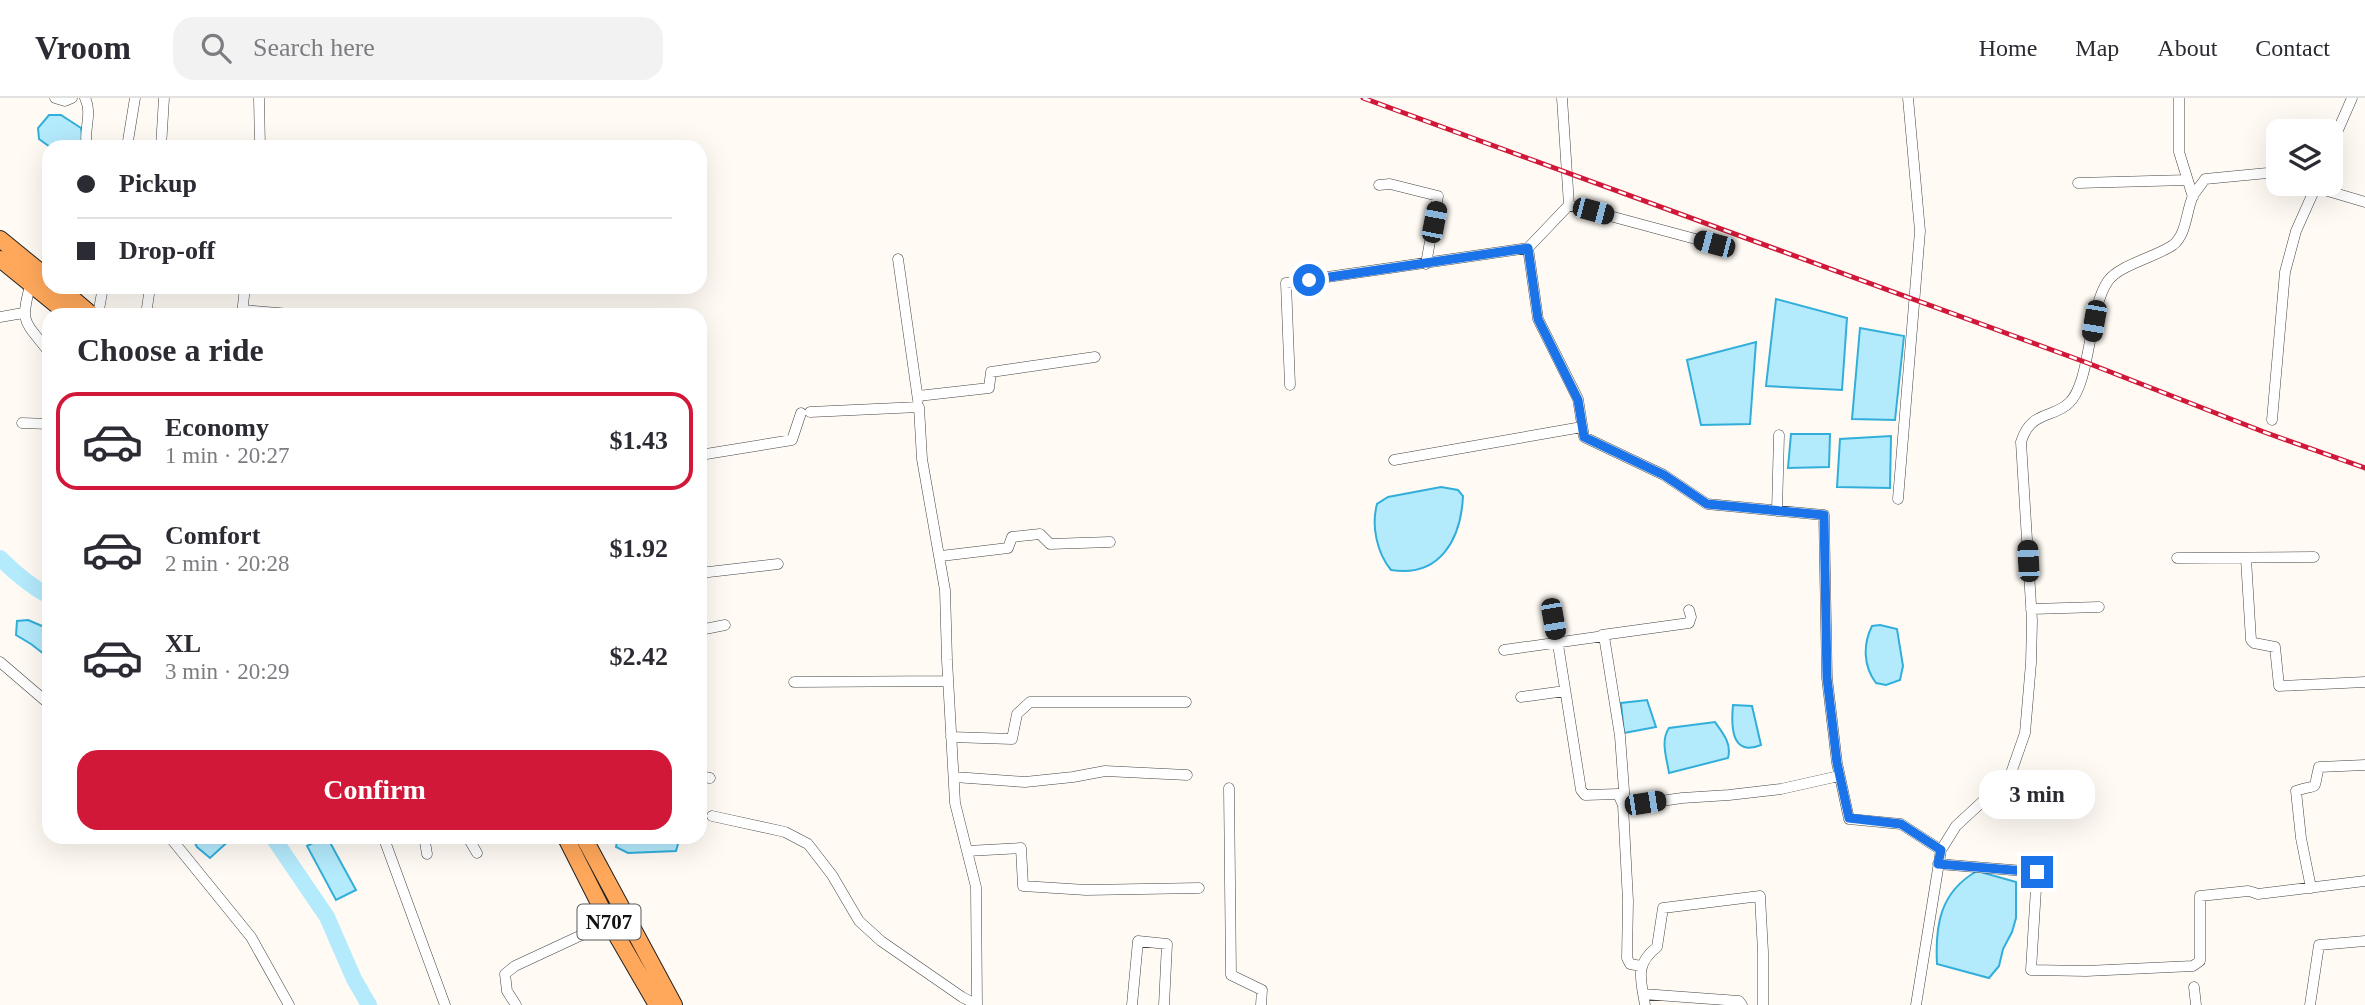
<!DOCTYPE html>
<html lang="en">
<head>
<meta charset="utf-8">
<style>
  :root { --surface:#fff; --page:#f2f2f3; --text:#2b2b33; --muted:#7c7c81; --line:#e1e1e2; --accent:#d11839 }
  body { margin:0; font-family:"Times New Roman",serif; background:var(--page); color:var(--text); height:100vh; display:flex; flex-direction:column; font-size:26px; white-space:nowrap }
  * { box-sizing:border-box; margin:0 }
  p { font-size:23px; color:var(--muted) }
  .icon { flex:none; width:38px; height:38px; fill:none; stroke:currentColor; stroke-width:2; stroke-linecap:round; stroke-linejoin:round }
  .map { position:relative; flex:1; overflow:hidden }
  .drawer { position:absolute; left:42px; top:210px; width:665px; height:536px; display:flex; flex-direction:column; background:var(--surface); border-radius:21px; box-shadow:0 7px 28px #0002 }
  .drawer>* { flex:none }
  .guide { position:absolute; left:42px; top:42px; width:665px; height:154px; border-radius:21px; box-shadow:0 7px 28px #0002; display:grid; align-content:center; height:154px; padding:0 35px; background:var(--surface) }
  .tools { position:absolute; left:2266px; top:21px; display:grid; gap:14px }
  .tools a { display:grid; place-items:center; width:77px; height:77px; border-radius:14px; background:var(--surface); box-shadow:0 7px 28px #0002; font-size:35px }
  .end { position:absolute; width:32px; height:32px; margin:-16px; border:9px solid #1a73e8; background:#fff; box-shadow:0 0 0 4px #fff }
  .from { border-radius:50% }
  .bubble { position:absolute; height:49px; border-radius:21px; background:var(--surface); box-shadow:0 7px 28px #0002; font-size:23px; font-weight:700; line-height:49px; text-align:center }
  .car { position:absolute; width:21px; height:42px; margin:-21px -10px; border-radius:9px; box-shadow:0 0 5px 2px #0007; background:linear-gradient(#222 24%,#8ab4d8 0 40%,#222 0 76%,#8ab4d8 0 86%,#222 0) }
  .guide b { display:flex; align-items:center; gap:24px; height:66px; font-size:26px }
  .guide b+b { border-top:2px solid var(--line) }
  .guide i { width:18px; height:18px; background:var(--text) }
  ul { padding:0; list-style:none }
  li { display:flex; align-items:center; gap:21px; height:98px; margin:0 14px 10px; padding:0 21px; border:4px solid transparent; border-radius:21px }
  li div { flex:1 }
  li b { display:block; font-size:26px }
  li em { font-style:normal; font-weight:700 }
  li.current { border-color:var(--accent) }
  li>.icon { width:63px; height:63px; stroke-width:1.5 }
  h2 { padding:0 35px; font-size:32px; line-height:84px }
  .action { display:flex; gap:14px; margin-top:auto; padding:14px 35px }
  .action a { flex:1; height:80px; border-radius:21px; background:var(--accent); color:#fff; font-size:28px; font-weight:700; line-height:80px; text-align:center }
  header { display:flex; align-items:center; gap:42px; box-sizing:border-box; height:98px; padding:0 35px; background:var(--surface); border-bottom:2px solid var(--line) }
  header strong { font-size:33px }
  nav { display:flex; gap:38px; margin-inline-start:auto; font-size:24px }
  .search { width:490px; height:63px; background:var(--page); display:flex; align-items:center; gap:18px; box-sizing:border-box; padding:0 24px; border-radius:21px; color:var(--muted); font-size:26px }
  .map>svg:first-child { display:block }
</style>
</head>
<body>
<header>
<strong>Vroom</strong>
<div class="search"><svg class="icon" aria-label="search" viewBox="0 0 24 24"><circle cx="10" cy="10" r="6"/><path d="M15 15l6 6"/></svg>Search here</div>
<nav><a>Home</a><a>Map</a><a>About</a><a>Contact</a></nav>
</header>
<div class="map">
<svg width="2365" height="907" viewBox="0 0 2365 907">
  <rect width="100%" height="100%" fill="#fffbf4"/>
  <path fill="#b3eafc" stroke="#32aedb" stroke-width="2" d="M49,17H61L81,30L84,49H50L39,41L38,30Z
    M1776,201L1847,220L1842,292L1766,288Z
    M1860,230L1904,238L1895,322L1852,321Z
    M1756,244L1750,326L1701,327L1687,262Z
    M1791,336H1830L1829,369L1788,370Z
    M1891,338L1890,390L1837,389L1840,341Z
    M1441,389L1458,392L1463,398C1461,441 1440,480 1391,472C1377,455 1371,428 1377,406L1388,399Z
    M28,522L49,531V560L31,546L16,537L17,523Z
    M1880,527L1897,531L1903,568L1900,582L1886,587L1876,585C1863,568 1863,546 1872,528Z
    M1647,602L1656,629L1624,635L1621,605Z
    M1733,607L1752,608L1761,647C1731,659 1731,628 1733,607Z
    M1715,624C1723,635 1732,646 1728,660L1669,675C1667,661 1660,643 1669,630Z
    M192,739H233L210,760L197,749Z
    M324,739H327L356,792L336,802L307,748Z
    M618,739V738L680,739L676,753L628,755L616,749Z
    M1977,773L2016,784V820L2012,834L2003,851L1999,868L1989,880L1937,866C1935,827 1940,794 1977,773Z"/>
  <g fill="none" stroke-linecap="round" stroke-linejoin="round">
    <path stroke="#b3eafc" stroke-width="16" d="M0,460C15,475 30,488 49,498
      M272,738L327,819L354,881L369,907"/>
    <g stroke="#444" stroke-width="11">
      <path id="minor" d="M55,0L65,3L72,0
        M85,0C93,16 83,32 87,49
        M259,0L260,49
        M1562,0L1569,107L1528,150L1538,221L1578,301L1584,339L1664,377L1707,406L1824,417L1827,580L1837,665L1849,721L1901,726L1941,752
        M2179,0V54L2193,99
        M2331,48L2352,0
        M127,49L135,0
        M161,49L164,0
        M2078,85L2187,82
        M2317,86L2321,91L2365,104
        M1379,87L1390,86L1438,98L1426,166
        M1569,107L1714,146
        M898,161L918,302
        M31,184C20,226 23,221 49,254
        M243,212L302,217
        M242,216L245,189
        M98,217L103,189
        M146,217L150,189
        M0,219L23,215
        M1290,287L1286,185L1528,150
        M918,298L989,290L991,274L1095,259
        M2272,322L2285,174L2296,133L2317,86
        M22,325L49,326
        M700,357L792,342L801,315
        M1394,362L1582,329
        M1898,401L1920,133L1908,0
        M1777,413L1779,337
        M941,458L1008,450L1012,439L1040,436L1050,446L1110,444
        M2177,460L2314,459
        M2246,461L2251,542L2254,545L2275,549L2279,588L2365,584
        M700,475L778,466
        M2031,511L2099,509
        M1554,521L1581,692L1585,697L1618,696L1623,707L1628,803L1627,860L1630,866L1641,868
        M700,532L725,527
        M1602,537L1689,525L1691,519L1689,512
        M1504,552L1604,538L1620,638L1625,706L1627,708L1682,700L1729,697L1781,691L1839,678
        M0,564L49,606
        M794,584L948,583
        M1521,599L1565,593
        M951,639L1012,641L1017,616L1030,604H1186
        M700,678L710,680
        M954,679L1025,684L1073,679L1105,673L1187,677
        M1229,690L1231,877L1262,892L1261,907
        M712,718L785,734L808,746L832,777L859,823L881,843L962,899L977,907L976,789L955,705L947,562L945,492L922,361L919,309L810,314
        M169,738L251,839L289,907
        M383,738L445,907
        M424,738L427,756
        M467,738L477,755
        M967,753L1021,750L1023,788L1086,792L1199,790
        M1938,766L2037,774L2031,872L2086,873L2193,868L2200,863V798L2248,793
        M2311,790L2301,740L2296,693C2321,684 2312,696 2319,669L2365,667
        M2252,794L2258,796L2365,783
        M2194,889L2196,907
        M1643,896L1739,903L1742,907
        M516,907L507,893L505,876L515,868L586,835L606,819
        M1132,907L1138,843L1167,846L1164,907
        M1645,907C1641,881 1634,867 1657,849L1663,810L1760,798L1763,854V907
        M1916,907L1941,752L1956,728L2010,678L2025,635L2031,565L2032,523L2021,344C2031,312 2052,321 2069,305C2091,285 2088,211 2108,183C2119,167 2156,159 2173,147C2187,136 2186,113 2193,98C2196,92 2202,86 2205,81L2278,74
        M2310,907L2319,847L2365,843"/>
    </g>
    <g stroke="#222" stroke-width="18">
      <path id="trunk" d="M0,141L49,181
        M0,161L69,217
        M59,189L92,217
        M565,738L606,819L657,907
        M583,738L674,907"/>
    </g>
    <use href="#minor" stroke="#fff" stroke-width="10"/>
    <use href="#trunk" stroke="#ffa85b" stroke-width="16"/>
    <g stroke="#d11839" stroke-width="5">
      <path id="rail" d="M1363,0L2085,264L2264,334L2365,370"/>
    </g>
    <use href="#rail" stroke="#fff" stroke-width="2.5" stroke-dasharray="8" stroke-linecap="butt"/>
  </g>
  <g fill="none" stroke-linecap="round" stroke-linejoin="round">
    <path stroke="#1a73e8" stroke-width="9" d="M1309,182L1528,150L1538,221L1578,302L1584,339L1664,377L1707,406L1824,417L1827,580L1837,665L1849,720L1901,726L1941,752L1938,766L2037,774"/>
  </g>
  <g text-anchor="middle" stroke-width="7" stroke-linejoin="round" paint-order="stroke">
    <rect fill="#fff" stroke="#585858" stroke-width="2" x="577.5" y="806.5" width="63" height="35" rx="5"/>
    <g font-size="21" font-weight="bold" fill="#111">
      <text x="609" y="831">N707</text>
    </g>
  </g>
</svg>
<div class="tools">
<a><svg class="icon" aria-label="layers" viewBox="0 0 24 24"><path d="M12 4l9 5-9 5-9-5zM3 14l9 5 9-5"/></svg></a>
</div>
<i class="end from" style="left:1309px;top:182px"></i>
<i class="end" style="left:2037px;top:774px"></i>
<div class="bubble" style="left:1979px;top:672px;width:116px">3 min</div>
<i class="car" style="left:1593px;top:113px;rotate:105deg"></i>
<i class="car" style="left:1434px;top:124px;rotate:11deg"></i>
<i class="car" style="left:1714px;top:146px;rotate:285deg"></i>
<i class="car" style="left:2094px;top:223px;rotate:190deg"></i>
<i class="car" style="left:2028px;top:463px;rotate:357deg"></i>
<i class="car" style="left:1553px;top:521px;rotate:170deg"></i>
<i class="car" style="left:1645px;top:705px;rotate:81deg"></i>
<div class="guide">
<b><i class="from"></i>Pickup</b>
<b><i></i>Drop-off</b>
</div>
<section class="drawer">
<h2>Choose a ride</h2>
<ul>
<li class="current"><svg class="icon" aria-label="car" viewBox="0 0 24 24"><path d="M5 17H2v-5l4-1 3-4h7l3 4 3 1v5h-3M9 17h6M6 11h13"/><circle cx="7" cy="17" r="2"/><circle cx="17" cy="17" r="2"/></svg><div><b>Economy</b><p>1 min · 20:27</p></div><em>$1.43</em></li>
<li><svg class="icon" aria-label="car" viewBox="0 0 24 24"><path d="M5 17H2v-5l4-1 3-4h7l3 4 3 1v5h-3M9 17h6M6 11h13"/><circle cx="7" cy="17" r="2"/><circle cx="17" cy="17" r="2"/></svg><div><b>Comfort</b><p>2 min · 20:28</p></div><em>$1.92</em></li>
<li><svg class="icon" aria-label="car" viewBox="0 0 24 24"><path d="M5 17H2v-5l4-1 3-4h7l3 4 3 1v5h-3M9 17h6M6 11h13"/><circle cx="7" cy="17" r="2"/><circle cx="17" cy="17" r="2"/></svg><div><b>XL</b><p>3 min · 20:29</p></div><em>$2.42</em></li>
</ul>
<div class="action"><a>Confirm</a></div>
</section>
</div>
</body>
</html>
